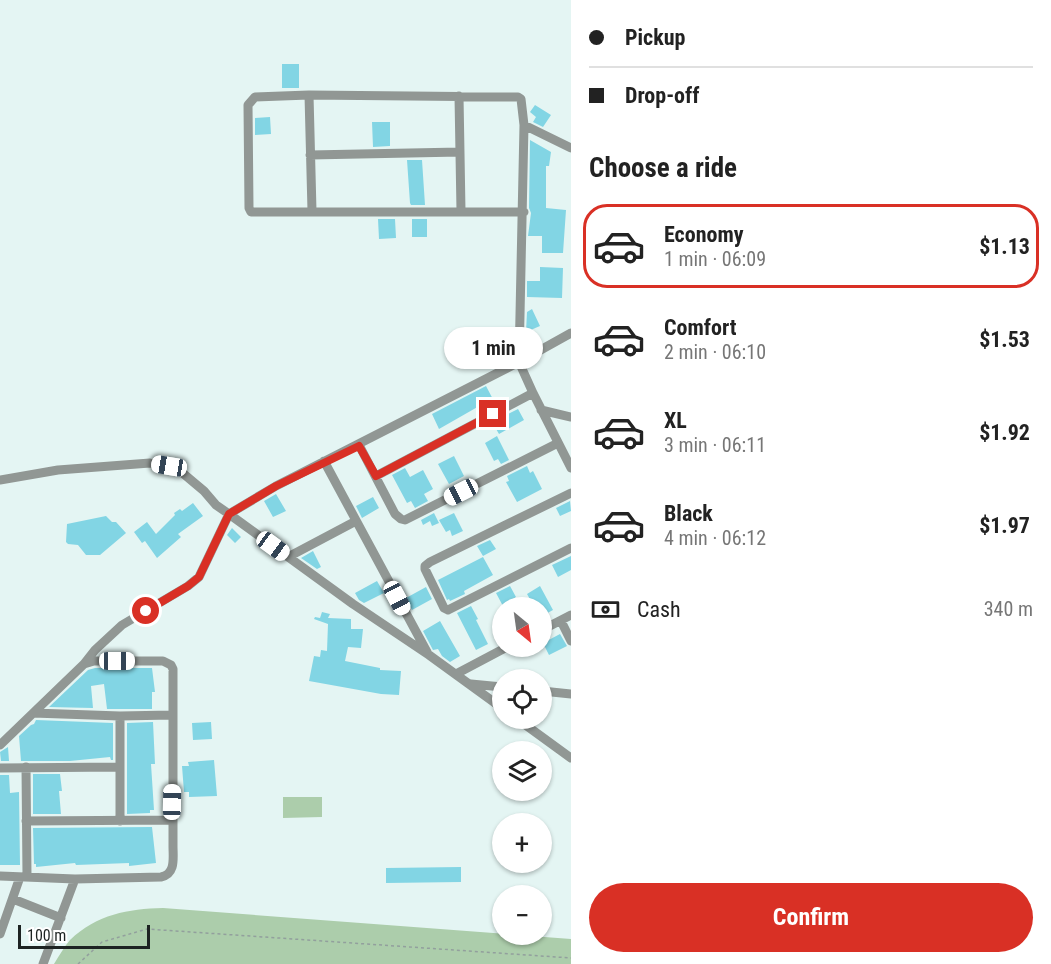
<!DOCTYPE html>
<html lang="en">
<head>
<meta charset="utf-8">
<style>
  :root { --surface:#fff; --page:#f6f6f6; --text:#222; --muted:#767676; --line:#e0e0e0; --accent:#d93025 }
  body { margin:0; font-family:"Roboto Condensed",sans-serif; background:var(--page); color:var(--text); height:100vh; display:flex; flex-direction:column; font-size:22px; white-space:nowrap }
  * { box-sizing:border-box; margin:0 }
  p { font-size:20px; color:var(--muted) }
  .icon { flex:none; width:33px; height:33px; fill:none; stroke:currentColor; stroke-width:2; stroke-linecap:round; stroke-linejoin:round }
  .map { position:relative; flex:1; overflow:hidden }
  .side { display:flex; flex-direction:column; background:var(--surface); width:480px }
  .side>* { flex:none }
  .guide { display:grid; align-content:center; height:132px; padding:0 18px; background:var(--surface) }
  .needle { width:39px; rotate:151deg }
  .tools { position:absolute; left:492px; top:597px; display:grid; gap:12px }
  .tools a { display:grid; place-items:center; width:60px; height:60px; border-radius:50%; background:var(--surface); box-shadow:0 2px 4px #0004; font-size:30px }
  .scale { position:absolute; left:18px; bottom:15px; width:132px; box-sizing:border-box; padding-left:6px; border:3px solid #1d2322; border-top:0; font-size:16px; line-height:21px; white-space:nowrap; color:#1d2322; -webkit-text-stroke:4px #fff; paint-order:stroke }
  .end { position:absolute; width:27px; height:27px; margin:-14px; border:8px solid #d93025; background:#fff; box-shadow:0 0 0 3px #fff }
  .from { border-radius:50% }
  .bubble { position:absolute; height:42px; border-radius:21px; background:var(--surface); box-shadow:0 2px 4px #0004; font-size:20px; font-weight:700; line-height:42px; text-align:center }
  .car { position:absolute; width:18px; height:36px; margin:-18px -9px; border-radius:8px; box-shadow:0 0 4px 2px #0007; background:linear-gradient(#fff 24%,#345 0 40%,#fff 0 76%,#345 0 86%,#fff 0) }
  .guide b { display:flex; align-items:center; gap:21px; height:57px; font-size:22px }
  .guide b+b { border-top:2px solid var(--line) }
  .guide i { width:15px; height:15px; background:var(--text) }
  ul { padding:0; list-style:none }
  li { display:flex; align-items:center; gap:18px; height:84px; margin:0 12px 9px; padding:0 6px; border:3px solid transparent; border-radius:24px }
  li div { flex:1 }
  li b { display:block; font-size:22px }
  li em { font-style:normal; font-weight:700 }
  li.current { border-color:var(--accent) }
  li>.icon { width:54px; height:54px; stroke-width:1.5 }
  h2 { padding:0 18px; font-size:27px; line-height:72px }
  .pay { display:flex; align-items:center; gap:15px; height:66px; padding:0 18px; font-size:22px }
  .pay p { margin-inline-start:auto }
  .cta { display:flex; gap:12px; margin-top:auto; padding:12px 18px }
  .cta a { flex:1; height:69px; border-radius:36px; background:var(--accent); color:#fff; font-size:24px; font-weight:700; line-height:69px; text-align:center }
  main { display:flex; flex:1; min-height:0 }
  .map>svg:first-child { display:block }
</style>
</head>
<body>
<main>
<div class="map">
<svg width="571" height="964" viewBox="0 0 571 964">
  <rect width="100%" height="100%" fill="#e4f5f3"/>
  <path fill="#accdab" d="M283,797H322V817L283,818Z
    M163,908L571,939V964H54C59,956 64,947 70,940C97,914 128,909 163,908Z"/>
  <path fill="#82d5e4" d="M282,64H299V88H282Z
    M535,105L551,115L543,127L533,122L536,117L530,112Z
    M270,117L271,134L255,135V118Z
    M372,122H390V146L373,147Z
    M530,140L551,152L549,166H546V208L566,210L563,253H542V236H528L531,213L529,208Z
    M407,160H422L425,205H411L410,203Z
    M378,219H395L396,238L379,239Z
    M412,219H427V237H412Z
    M540,267L563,268L562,298L527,297V281H540Z
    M532,309L540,326L526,332L527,312Z
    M486,386L496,405L486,410L481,405L439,429L432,414Z
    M518,409L524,420L499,434L492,422Z
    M497,436L509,460L501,464L498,459L494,461L485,443Z
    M454,456L464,476L449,484L438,464Z
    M527,466L530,473L533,471L542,489L517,502L506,482L509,481L507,476Z
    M405,468L410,477L423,470L433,489L424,494L428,501L415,508L411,501L407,503L392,475Z
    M276,494L286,511L273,517L264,501Z
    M373,497L379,508L362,518L356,506Z
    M570,501L571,511L560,516L556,508Z
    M193,503L203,516L178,534L181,537L157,558L145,541L142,543L134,532L147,522L156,534L175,515L174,513L180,509L182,511Z
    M434,513L439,523L432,526L430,521L423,525L421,520Z
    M454,513L463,531L452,536L450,530L446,532L439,520Z
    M106,516L112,522H116L126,533L100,555H86L78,545L68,544L66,542L67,524Z
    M232,528L241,537L235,543L227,535Z
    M490,540L496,549L483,556L477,546Z
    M313,551L321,567L317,569L301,558Z
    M571,556V570L558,577L552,565Z
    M483,557L493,575L464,591L465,594L450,601L449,599L447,600L438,580Z
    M377,581L384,593L364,603L359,600L355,593Z
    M510,586L516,597L513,599L517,608H504L496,593Z
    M540,586L553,610L542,616V608H535L527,594Z
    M426,587L432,599L412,610L406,598Z
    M471,606L478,619L476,620L488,644L476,650L457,613Z
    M322,612L330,614L328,618L351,619V629H363L361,648L348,647L345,661L380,668V670L401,671L399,695L381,694L309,681L314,656L320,657L321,650L327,651L328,624L314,619L315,617L320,618Z
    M440,621L460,656L450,662L442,656L438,649L433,650L423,631Z
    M560,634L567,646L549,655L543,643Z
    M95,668H152L155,692H152V709H107L104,684L91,686L93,708L49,707L88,670Z
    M36,720L113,723V760H111L110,757L70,761H21L19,736L31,725L34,724Z
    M153,722L155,764H151L154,810H150V813L127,814V723Z
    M211,722L212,739L193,740L192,723Z
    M8,747L9,761H1L0,752Z
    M214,760L217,796L189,797V792H184L182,766H189L188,762Z
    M33,774H60L62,791H59L61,814H33Z
    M0,775H9L10,793L19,792L20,865H0Z
    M152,827L156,863L129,866V863L76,865L75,863L36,867V864H34L33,828Z
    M461,867V882L386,883V868Z"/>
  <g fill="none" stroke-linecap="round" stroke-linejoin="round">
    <path stroke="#929f9d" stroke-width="1.5" stroke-dasharray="3 3" stroke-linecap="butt" d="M78,964L102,942L147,929L571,958"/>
    <path stroke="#919794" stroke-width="9" d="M309,95L312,211
      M459,96L461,211
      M524,125L571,148
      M310,155L460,152
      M524,212H251L249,208L248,105L255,97L309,95L518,97L521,99L524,125L519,362L533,393L571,468
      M541,410L571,417
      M359,445L395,514L401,519L405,520L558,443
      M324,461L427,652
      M376,476L533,393
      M0,480L58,470L150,463L179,470L204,491L216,505L229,514L199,577L188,586L122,625L95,650L84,664
      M571,493L430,562L425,566V569L444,608L448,610L571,548
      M288,557L356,521
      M561,621L571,641
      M542,630L571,615
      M456,674L509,646
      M471,684L502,687
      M542,691L571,694
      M502,708L429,655L353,604L229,514L276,486L519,362L571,333
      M33,713L120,716L172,715
      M120,716V821
      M516,718L571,758
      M0,745L84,664L94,661H163L171,665L173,669V846C173,858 176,874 161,877L75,879L0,876
      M26,767L27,876
      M0,768L120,767
      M26,821L172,820
      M13,899L61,918
      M0,934L20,877
      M43,964L75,879"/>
  </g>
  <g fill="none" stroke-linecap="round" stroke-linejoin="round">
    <path stroke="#d93025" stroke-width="8" d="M146,611L188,586L199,577L229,514L276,486L359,446L376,476L493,414"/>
  </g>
</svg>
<div class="tools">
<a><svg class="needle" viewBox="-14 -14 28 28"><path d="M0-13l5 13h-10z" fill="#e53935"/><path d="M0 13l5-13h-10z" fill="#767676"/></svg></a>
<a><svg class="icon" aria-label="locate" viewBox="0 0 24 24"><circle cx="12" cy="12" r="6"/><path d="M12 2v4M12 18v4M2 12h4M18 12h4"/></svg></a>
<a><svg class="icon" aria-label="layers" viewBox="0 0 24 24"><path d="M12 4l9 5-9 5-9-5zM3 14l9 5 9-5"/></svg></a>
<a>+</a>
<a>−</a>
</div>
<div class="scale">100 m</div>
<i class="end from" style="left:146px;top:611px"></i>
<i class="end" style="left:493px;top:414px"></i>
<div class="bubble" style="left:444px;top:327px;width:99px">1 min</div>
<i class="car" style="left:169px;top:466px;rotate:279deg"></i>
<i class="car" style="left:461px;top:492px;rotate:243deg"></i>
<i class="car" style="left:273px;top:546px;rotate:126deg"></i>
<i class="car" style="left:397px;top:598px;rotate:152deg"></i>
<i class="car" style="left:117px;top:661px;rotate:90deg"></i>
<i class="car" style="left:172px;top:802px;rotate:1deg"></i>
</div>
<section class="side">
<div class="guide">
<b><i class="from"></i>Pickup</b>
<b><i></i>Drop-off</b>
</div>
<h2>Choose a ride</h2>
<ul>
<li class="current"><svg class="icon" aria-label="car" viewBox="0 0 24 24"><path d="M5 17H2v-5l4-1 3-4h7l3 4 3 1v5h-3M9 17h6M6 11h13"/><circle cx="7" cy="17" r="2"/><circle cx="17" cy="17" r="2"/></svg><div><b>Economy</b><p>1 min · 06:09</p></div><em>$1.13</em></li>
<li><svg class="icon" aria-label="car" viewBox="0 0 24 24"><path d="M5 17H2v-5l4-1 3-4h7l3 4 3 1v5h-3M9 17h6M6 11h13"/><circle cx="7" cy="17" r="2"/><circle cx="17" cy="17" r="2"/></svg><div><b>Comfort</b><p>2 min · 06:10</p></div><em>$1.53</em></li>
<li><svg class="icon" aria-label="car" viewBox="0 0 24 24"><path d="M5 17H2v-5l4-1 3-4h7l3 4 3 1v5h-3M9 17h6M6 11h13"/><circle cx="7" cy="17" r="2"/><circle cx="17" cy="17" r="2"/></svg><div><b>XL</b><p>3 min · 06:11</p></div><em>$1.92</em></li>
<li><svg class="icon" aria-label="car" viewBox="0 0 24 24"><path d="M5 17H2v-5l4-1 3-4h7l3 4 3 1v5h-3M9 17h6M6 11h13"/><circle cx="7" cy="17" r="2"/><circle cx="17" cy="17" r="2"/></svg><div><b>Black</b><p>4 min · 06:12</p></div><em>$1.97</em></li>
</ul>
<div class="pay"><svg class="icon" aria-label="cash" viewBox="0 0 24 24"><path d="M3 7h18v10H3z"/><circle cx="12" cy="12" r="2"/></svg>Cash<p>340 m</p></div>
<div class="cta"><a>Confirm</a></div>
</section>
</main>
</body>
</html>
